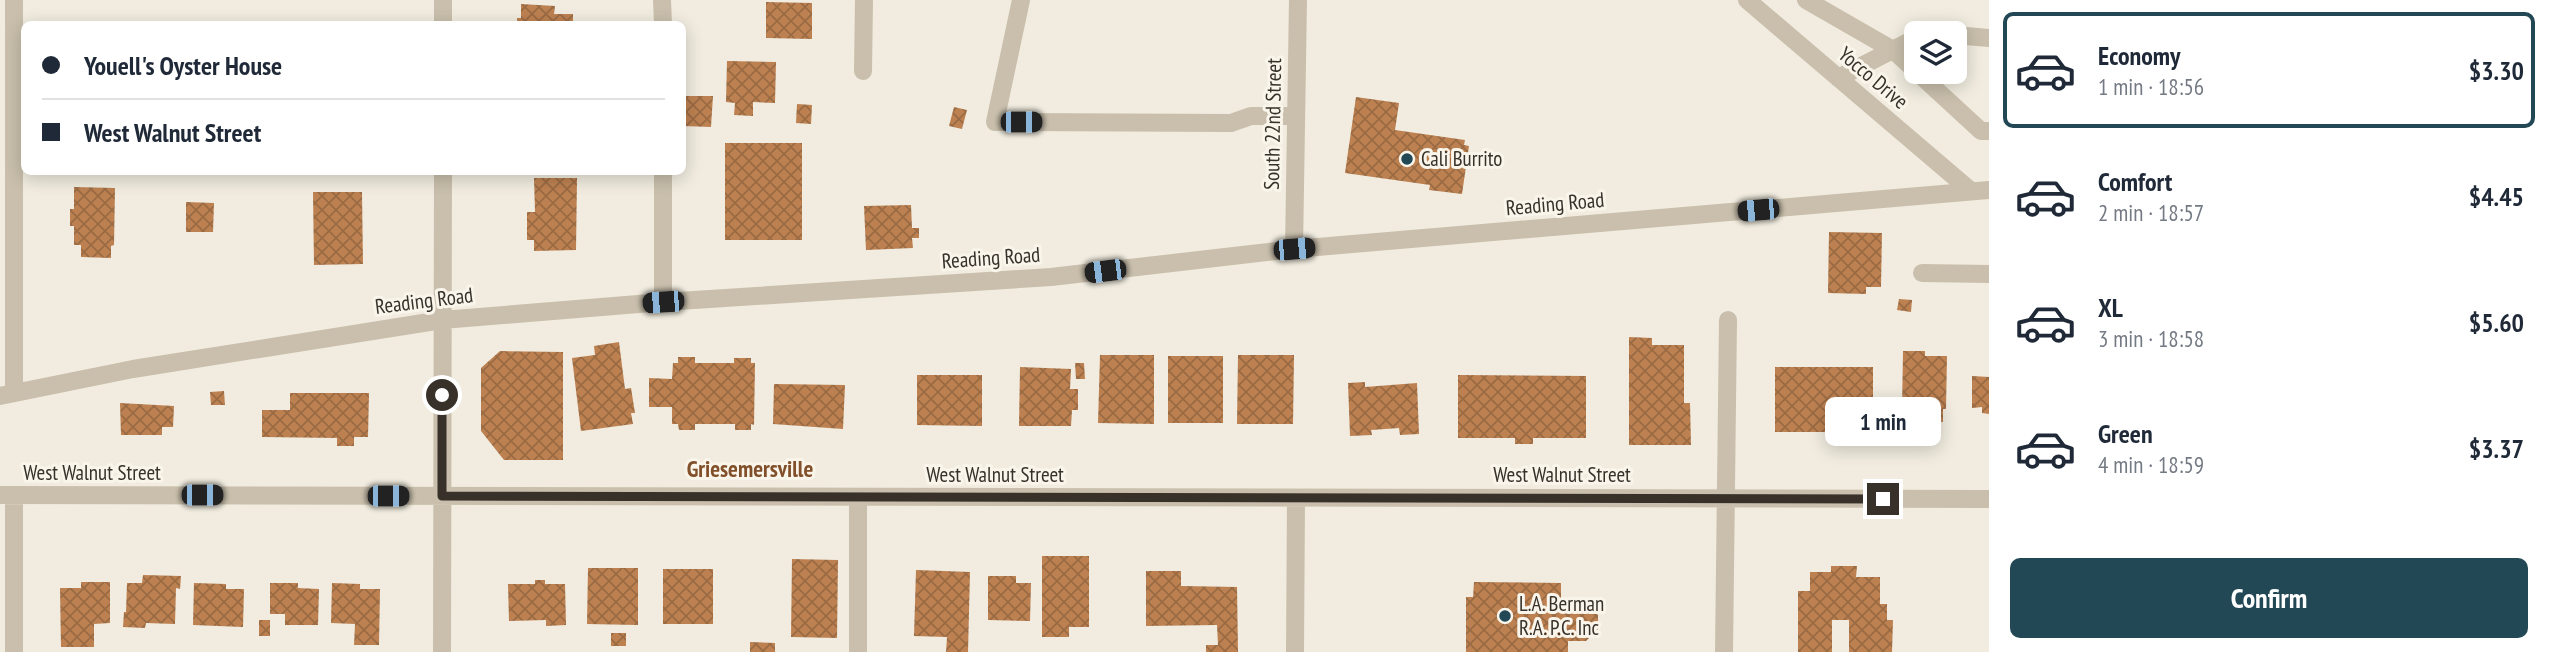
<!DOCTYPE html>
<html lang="en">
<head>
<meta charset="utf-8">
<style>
  :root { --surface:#fff; --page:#f6f6f7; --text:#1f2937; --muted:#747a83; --line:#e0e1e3; --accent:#224856 }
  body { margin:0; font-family:"PT Sans Narrow",sans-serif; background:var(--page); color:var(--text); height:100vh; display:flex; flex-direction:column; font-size:26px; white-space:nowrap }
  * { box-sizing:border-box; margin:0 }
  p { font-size:23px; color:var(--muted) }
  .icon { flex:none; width:38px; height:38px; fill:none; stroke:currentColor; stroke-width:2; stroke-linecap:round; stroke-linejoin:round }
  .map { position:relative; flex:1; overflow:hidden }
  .details { display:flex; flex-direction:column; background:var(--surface); width:560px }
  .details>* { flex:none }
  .hud { position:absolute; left:21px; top:21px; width:665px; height:154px; border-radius:10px; box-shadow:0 4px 18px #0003; display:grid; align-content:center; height:154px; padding:0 21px; background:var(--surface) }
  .controls { position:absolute; left:1904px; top:21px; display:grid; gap:14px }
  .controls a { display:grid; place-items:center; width:63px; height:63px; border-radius:10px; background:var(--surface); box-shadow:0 4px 18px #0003; font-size:35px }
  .end { position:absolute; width:32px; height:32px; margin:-16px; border:9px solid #37312a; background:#fff; box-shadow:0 0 0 4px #fff }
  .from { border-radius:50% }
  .bubble { position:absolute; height:49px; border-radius:10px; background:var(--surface); box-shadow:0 4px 18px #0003; font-size:23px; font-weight:700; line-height:49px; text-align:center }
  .car { position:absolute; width:21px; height:42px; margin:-21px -10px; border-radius:9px; box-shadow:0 0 5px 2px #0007; background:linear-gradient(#222 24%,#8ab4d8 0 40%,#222 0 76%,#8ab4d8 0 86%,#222 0) }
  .hud b { display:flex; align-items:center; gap:24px; height:66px; font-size:26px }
  .hud b+b { border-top:2px solid var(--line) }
  .hud i { width:18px; height:18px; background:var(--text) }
  ul { padding:12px 0 0; list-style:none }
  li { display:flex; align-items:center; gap:21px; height:116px; margin:0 14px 10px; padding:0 7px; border:4px solid transparent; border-radius:10px }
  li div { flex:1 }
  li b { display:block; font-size:26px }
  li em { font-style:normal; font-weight:700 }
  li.active { border-color:var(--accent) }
  li>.icon { width:63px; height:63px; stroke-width:1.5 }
  .action { display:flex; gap:14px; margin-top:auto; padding:14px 21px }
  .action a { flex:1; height:80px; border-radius:10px; background:var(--accent); color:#fff; font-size:28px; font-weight:700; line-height:80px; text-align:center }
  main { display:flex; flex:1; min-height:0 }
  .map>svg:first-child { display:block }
</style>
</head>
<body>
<main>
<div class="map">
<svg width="1989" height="652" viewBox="0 0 1989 652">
  <defs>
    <pattern id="building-cross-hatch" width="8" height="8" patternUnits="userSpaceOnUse" patternTransform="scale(1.75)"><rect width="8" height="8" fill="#bd8151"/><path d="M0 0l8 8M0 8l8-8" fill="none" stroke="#9a6a43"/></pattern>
  </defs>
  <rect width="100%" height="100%" fill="#f1ecdf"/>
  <path fill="url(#building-cross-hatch)" d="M766,2L812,3V39L766,38Z
    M521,4L555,6L554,14H573V24H517V18H521Z
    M727,61L776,62L775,103L753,102V116L734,115L735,103L726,102Z
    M683,96H713L711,127L682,126Z
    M1356,97L1399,103L1395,130L1465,140L1464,145L1469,146L1462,194L1429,190L1430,185L1345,173Z
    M797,104L812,105L811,124L796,123Z
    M954,107L967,110L962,129L949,126Z
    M725,143H802V240H725Z
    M534,178H577L576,250L534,251V240H527V212H535Z
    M74,187L115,188L114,245L111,246V258L81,257V245H74V226H70V209H74Z
    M313,192H362L363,264L314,265Z
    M186,202L214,203L213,232H186Z
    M911,205L912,228H919V238H912L913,248L866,250L864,206Z
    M1829,232L1882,233L1881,287H1866V294L1828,293Z
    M1899,299L1912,300L1911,312L1897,310Z
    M1629,337L1652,338V345H1684V403H1690L1691,445H1629Z
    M619,342L625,389L631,388L635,413H631L633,424L581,431L572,358L595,355L594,346Z
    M500,351L563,352V460H504L481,431V368Z
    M1903,351H1925V356H1947L1946,409H1943V422H1925V414H1916V410H1902Z
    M1100,355H1154V424L1098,423Z
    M1238,355H1294L1293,424H1237Z
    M1168,356H1223V423H1168Z
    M678,357H695V363H734V358H751V363H755L754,425L751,424V430H735V424H695V430H679L678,424H672V407H649V378L672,379L673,363H678Z
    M1075,363H1084L1085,379H1076Z
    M1020,367L1071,369L1070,389H1078V410H1072L1071,426H1019Z
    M1775,367H1873V432H1775Z
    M917,375H982V426L917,425Z
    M1458,375L1586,376V438H1533V444H1515V438H1458Z
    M1972,376L1989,377V414L1982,413V407L1972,408Z
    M1365,382V387L1417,383L1419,434L1400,435L1399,428L1371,430L1372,435L1350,436L1348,383Z
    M774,384L845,385L843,429L773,424Z
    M224,391L225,405H211L210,392Z
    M290,393H369L368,437H354V446H337V438L262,437V410H290Z
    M120,403L174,406L173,427H162V435H121Z
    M1042,556H1089V627H1069V637H1042Z
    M792,559L838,560L837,638L791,637Z
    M1831,566H1857L1856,577H1880V604H1887V620H1893L1892,652H1849V620H1832V652H1798V591H1810V572H1831Z
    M588,568H638V625L587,624Z
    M663,569H713V624H663Z
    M916,570L970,572L968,652H946L947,637L914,636Z
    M1146,571H1181V586L1237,587L1238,652H1206V645H1218L1217,625L1146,626Z
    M143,575L181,576L180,589L176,588L175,624L146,623L145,628L123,627L124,612H126L127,583H142Z
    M988,576H1016V583H1031L1030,621L988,620Z
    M535,580H545V584H565L566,625L546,626V620L509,621L508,584H535Z
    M81,582H110V623L94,624V647H61L60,588H81Z
    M1474,582L1561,583V609L1567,604H1585L1598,615V629L1586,641H1568V652H1466V597H1473Z
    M194,583L226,584V589H244L243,627L193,625Z
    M270,583H298V588L319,589L318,625H285V614H270Z
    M332,583L360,584V589H380L379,645H354L355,624L331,623Z
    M259,620H270V636H259Z
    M611,633H626V646H611Z
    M750,642L775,643V652H750Z"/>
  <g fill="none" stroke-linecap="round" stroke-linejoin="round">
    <path stroke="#c9bfac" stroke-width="18" d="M662,0L663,24
      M1021,0L995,122L1231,123L1251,116H1296
      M1747,0L1971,191
      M1806,0L1893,50L1981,131H1989
      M443,24V0
      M1955,35L1989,38
      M863,71L864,0
      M1838,78L1916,38
      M663,172V302
      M1294,249L1298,0
      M1922,273L1989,274
      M14,393V0
      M0,396L133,369L442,320L663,302L1051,277L1294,249L1989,190
      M0,495L1989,499
      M858,497V652
      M14,652V495
      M442,652L443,172
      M1295,652L1296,498
      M1724,652L1728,320"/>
  </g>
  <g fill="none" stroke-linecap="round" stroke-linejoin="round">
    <path stroke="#37312a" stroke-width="9" d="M442,395V496L1883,499"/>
  </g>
  <g fill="#224856" stroke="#f9f5eb" stroke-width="2.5">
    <circle cx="1407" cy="159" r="7"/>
    <circle cx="1505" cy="616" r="7"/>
  </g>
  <g text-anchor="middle" stroke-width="6" stroke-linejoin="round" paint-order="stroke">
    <g font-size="21" fill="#37312a" stroke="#f9f5eb">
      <text transform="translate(1873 78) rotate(40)" y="7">Yocco Drive</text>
      <text transform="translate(1273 124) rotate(-89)" y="7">South 22nd Street</text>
      <text transform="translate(1555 204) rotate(-5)" y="7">Reading Road</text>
      <text transform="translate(991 258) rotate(-4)" y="7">Reading Road</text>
      <text transform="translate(424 301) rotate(-7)" y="7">Reading Road</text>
      <text x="92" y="480">West Walnut Street</text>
      <text x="995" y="482">West Walnut Street</text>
      <text x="1562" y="482">West Walnut Street</text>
    </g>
    <g font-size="21" fill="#37312a" stroke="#f9f5eb" text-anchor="start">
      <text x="1421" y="166">Cali Burrito</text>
      <text x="1519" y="611">L.A. Berman<tspan x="1519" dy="24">R.A. P.C. Inc</tspan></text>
    </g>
    <g font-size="23" font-weight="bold" fill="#814f29" stroke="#f9f5eb">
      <text x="750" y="477">Griesemersville</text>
    </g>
  </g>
</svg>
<div class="controls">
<a><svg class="icon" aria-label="layers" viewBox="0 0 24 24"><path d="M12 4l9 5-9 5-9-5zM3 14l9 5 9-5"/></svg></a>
</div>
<i class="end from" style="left:442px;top:395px"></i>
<i class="end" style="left:1883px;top:499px"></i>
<div class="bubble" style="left:1825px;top:397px;width:116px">1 min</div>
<i class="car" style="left:1021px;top:122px;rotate:90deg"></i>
<i class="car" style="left:1758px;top:210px;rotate:265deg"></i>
<i class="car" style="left:1294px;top:249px;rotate:85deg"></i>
<i class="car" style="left:1105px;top:271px;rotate:263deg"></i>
<i class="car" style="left:663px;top:302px;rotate:266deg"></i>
<i class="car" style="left:202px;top:495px;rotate:90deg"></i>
<i class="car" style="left:388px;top:496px;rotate:90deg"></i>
<div class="hud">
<b><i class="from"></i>Youell's Oyster House</b>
<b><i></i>West Walnut Street</b>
</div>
</div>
<section class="details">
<ul>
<li class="active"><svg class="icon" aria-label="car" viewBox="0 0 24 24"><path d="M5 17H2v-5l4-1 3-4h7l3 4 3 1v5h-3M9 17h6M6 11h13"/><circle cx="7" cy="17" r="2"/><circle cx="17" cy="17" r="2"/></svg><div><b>Economy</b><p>1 min · 18:56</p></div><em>$3.30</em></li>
<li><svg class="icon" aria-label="car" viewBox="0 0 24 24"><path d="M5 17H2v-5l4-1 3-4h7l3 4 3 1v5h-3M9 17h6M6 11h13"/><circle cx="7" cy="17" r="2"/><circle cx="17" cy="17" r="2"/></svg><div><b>Comfort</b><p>2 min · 18:57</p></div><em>$4.45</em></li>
<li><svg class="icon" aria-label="car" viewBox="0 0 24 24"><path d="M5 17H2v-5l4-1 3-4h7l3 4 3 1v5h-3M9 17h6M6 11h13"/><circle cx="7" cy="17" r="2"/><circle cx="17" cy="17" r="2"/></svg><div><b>XL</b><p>3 min · 18:58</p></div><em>$5.60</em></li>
<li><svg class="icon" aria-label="car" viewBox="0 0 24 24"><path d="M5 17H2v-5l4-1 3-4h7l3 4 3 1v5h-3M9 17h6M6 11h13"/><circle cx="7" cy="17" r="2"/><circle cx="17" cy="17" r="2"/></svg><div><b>Green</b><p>4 min · 18:59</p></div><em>$3.37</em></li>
</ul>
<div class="action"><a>Confirm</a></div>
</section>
</main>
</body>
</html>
